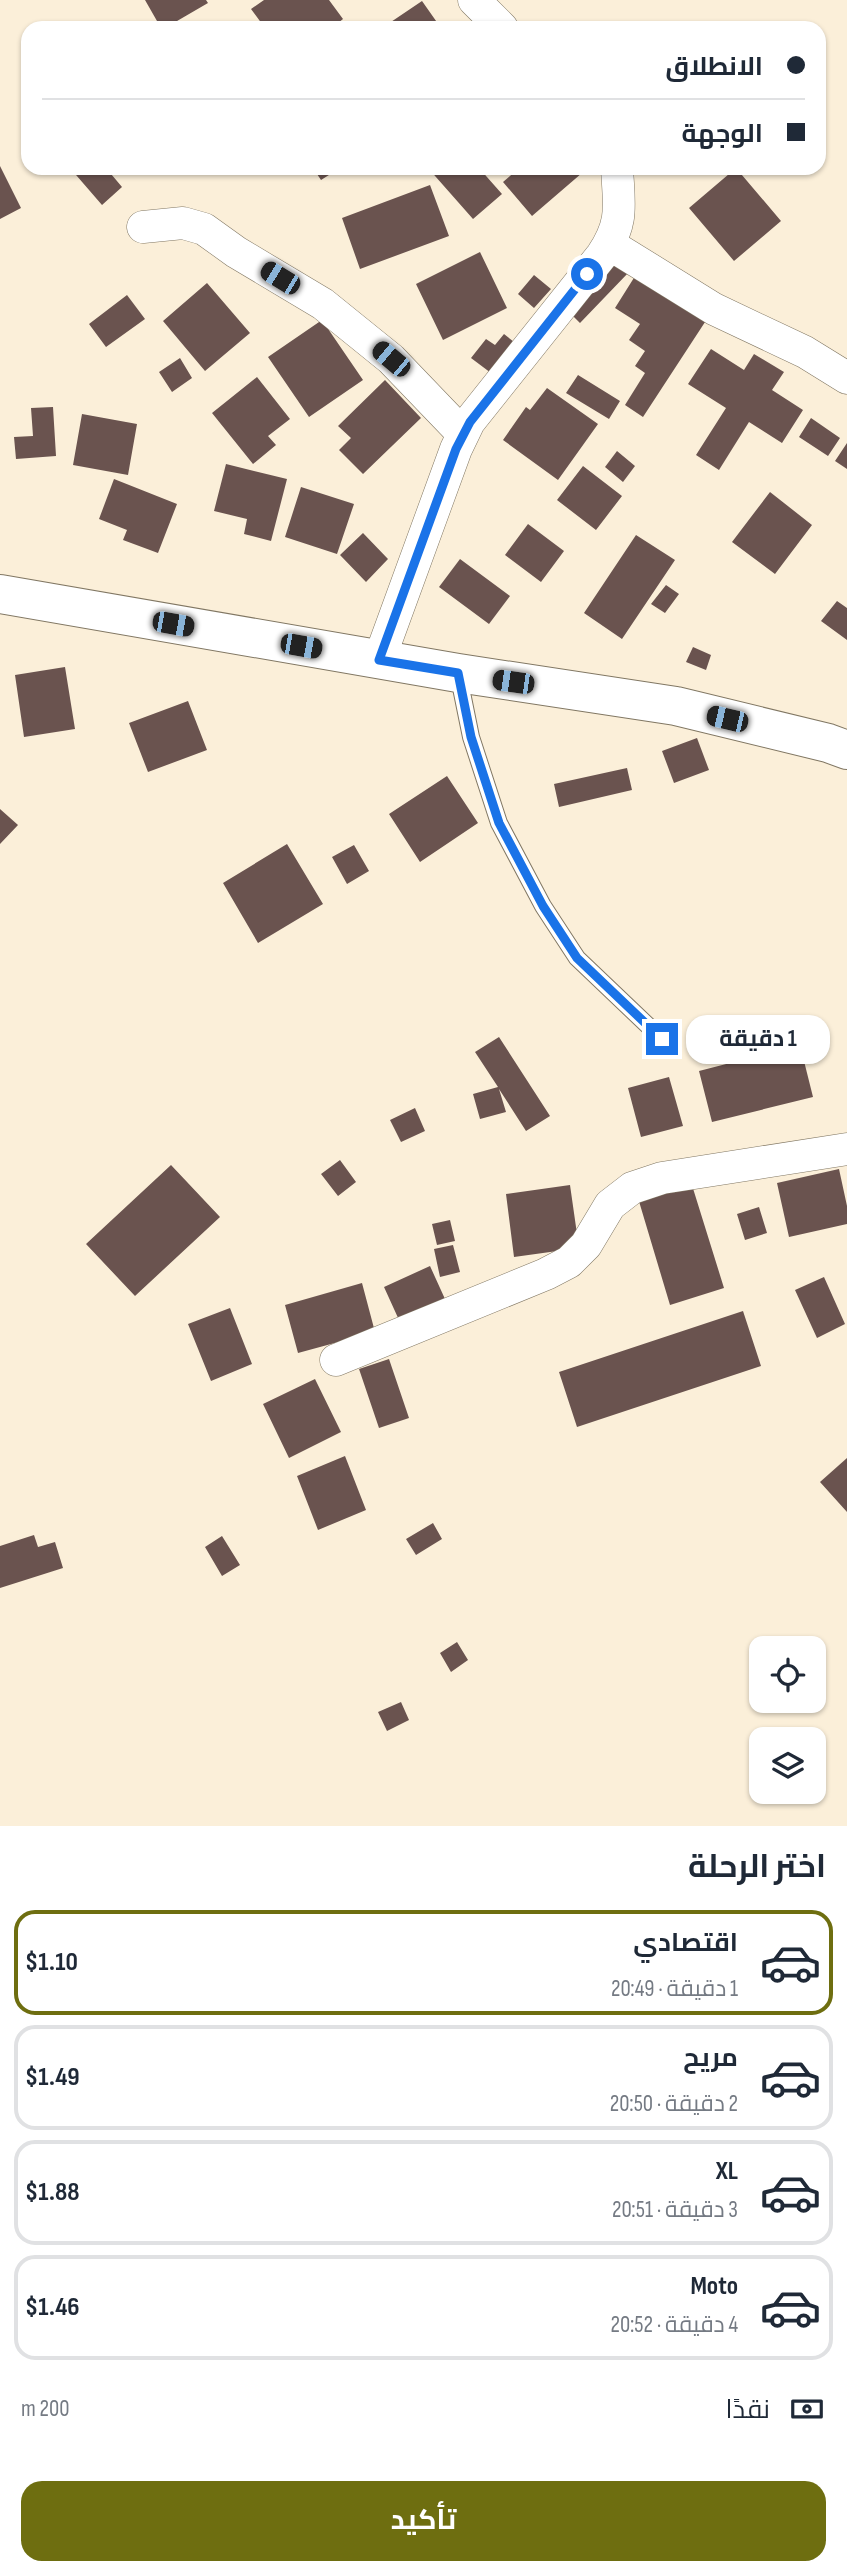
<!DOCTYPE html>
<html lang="ar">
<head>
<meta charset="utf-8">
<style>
  :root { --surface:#fff; --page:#f2f2f3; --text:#1f2937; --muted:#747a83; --line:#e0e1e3; --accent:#6e6e10 }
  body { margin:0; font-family:"Sofia Sans Condensed",Cairo,sans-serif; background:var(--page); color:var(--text); direction:rtl; height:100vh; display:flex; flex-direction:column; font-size:26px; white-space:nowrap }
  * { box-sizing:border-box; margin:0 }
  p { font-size:23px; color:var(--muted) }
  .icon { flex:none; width:38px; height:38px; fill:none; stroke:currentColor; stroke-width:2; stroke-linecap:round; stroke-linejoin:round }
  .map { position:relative; height:1826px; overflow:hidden; direction:ltr }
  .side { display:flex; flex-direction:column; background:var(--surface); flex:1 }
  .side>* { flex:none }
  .top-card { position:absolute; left:21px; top:21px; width:805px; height:154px; border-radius:21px; box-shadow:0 2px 5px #0004; direction:rtl; display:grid; align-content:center; height:154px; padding:0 21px; background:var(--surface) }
  .fabs { position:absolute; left:749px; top:1636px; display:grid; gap:14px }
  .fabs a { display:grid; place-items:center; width:77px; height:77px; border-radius:14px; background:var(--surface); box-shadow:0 2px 5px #0004; font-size:35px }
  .end { position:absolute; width:32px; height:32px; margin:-16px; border:9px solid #1a73e8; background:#fff; box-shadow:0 0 0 4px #fff }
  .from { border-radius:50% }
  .bubble { position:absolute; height:49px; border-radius:21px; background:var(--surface); box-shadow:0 2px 5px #0004; font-size:23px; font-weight:700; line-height:49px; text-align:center; direction:rtl }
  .car { position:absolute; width:21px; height:42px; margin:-21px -10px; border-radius:9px; box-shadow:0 0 5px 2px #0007; background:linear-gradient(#222 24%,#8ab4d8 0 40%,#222 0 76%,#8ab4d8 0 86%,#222 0) }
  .top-card b { display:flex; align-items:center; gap:24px; height:66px; font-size:26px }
  .top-card b+b { border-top:2px solid var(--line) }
  .top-card i { width:18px; height:18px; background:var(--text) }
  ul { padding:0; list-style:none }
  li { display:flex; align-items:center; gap:21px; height:105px; margin:0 14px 10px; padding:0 7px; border:4px solid var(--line); border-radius:21px }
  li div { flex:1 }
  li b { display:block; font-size:26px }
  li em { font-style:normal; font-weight:700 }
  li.selected { border-color:var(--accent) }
  li>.icon { width:63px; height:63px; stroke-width:1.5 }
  h2 { padding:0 21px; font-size:32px; line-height:84px }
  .pay { display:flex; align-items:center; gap:18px; height:77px; padding:0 21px; font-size:26px }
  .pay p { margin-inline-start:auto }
  .primary-button { display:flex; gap:14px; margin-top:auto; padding:14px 21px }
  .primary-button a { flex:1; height:80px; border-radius:21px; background:var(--accent); color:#fff; font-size:28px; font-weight:700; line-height:80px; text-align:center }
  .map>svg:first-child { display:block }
</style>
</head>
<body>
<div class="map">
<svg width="847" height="1826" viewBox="0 0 847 1826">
  <rect width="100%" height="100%" fill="#fbefd9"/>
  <path fill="#6a534f" d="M145,0H206L208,3L165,28H161Z
    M264,0H329L343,19L332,28H265L251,9Z
    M422,1L441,28H382Z
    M0,166L21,208L0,219Z
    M70,168H106L122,187L102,205Z
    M313,168H340L321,180Z
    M428,168H479L502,194L473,219Z
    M519,168H578L582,173L532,216L503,182Z
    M736,168L781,221L734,261L689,208Z
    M430,185L449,236L360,269L342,218Z
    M480,252L507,308L443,340L416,284Z
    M613,258L629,272L580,323L565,308Z
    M637,273L707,319L643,417L625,405L645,373L635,366L645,351L629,340L640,324L615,308Z
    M534,275L551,289L534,308L518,294Z
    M207,283L250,333L205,371L163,321Z
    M127,295L145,319L106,347L89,324Z
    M322,320L363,380L309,417L268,357Z
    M504,334L514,342L491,373L471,358L486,339L495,345Z
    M711,349L744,370L754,354L784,372L772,390L803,410L782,443L749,422L719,470L696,455L726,408L688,384Z
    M180,358L192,378L172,392L159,372Z
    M578,375L620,401L609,419L566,393Z
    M257,377L290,419L268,436L276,445L253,464L212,413Z
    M385,380L421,418L363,474L339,450L351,438L338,426Z
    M547,388L598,424L558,480L503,440L526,407L530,410Z
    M53,407L56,456L16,459L14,437L33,436L31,408Z
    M82,414L137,424L128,475L73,465Z
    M811,418L840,438L828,456L799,437Z
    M847,443V469L835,461Z
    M617,451L635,466L623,482L605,467Z
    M226,464L287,479L271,541L244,534L247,519L214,511Z
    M583,466L622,496L596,530L557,500Z
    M114,479L177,504L158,553L123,540L127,530L99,519Z
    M301,487L354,504L337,554L285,537Z
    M770,492L812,525L775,574L732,542Z
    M528,524L564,551L541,582L505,555Z
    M363,533L388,559L366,582L340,555Z
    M636,535L675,560L622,639L584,613Z
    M460,559L510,596L489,624L439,587Z
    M666,585L679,594L665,613L651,604Z
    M837,601L847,608V640L821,621Z
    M693,647L711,655L706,670L686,662Z
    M65,667L75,729L24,737L15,675Z
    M188,701L207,750L148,772L129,723Z
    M697,738L709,770L674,783L662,751Z
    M627,768L632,790L559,807L554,784Z
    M447,776L478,823L420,862L389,814Z
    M0,809L18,825L0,844Z
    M287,844L323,904L258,943L223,883Z
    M354,845L369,871L347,884L332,857Z
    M499,1037L550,1116L526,1131L499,1089L506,1112L480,1119L473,1094L498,1087L475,1052Z
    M800,1045L813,1097L712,1122L699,1071Z
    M669,1077L683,1126L641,1137L628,1088Z
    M415,1108L425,1131L401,1142L390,1120Z
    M340,1160L356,1182L338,1196L321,1174Z
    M171,1165L220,1217L135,1296L86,1244Z
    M839,1169L847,1206V1224L789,1237L777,1183Z
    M691,1182L724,1288L670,1305L638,1198Z
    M570,1185L579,1248L514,1257L506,1194Z
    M759,1207L767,1233L745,1240L737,1214Z
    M450,1220L455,1241L437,1245L432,1224Z
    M453,1245L460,1272L440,1277L434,1249Z
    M430,1266L445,1299L399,1320L384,1287Z
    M824,1277L845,1324L817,1338L795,1290Z
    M362,1283L375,1332L298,1353L285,1305Z
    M230,1308L252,1364L211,1381L188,1324Z
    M743,1311L761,1366L577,1427L559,1372Z
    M389,1359L409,1418L379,1428L359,1369Z
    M315,1379L341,1432L289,1458L263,1404Z
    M345,1456L366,1510L318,1530L297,1476Z
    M847,1458V1512L820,1482Z
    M433,1523L442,1539L416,1555L406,1539Z
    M34,1535L38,1547L55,1542L63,1568L0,1588V1546Z
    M222,1536L240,1565L222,1576L205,1547Z
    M457,1642L468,1660L451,1672L440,1653Z
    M401,1702L409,1720L387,1731L378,1712Z"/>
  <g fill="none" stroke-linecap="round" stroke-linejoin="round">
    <g stroke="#817763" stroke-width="18">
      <path id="service" d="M458,673L471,737L499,823L543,906L577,958L662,1039"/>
    </g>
    <g stroke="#817763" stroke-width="33">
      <path id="minor" d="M474,0L502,28
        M143,227L183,223L204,229L236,252L323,304L391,359L463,434
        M609,244L714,309L805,352L847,378
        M379,660L456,449L469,422L602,255C624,222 619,206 617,168
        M336,1360L546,1274L569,1262L586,1245L610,1205L632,1188L662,1178L847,1149"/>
    </g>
    <g stroke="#817763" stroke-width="40">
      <path id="secondary" d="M0,594L458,673L676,706L828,743L847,750"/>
    </g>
    <use href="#service" stroke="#fff" stroke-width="16"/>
    <use href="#minor" stroke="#fff" stroke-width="32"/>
    <use href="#secondary" stroke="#fff" stroke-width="38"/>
  </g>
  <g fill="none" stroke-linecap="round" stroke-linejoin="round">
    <path stroke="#1a73e8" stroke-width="9" d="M587,274L470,422L456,449L379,660L458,673L471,737L499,823L543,906L577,958L662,1039"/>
  </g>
</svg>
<div class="fabs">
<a><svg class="icon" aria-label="locate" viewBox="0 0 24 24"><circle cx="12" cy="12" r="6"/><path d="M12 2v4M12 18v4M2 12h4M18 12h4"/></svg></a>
<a><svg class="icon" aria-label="layers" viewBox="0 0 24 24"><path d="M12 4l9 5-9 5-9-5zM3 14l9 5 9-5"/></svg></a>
</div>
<i class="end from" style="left:587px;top:274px"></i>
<i class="end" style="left:662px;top:1039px"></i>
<div class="bubble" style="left:686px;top:1015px;width:144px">1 دقيقة</div>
<i class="car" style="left:280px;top:278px;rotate:301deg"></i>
<i class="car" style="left:391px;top:359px;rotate:310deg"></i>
<i class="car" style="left:173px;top:624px;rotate:100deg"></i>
<i class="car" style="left:301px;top:646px;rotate:100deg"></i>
<i class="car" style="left:513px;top:682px;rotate:278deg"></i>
<i class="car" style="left:727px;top:719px;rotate:283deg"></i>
<div class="top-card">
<b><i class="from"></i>الانطلاق</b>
<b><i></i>الوجهة</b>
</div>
</div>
<section class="side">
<h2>اختر الرحلة</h2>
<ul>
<li class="selected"><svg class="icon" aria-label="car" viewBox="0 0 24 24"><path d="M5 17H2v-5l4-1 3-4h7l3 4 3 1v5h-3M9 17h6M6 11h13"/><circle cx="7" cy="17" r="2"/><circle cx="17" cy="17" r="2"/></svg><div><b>اقتصادي</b><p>1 دقيقة · 20:49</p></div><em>$1.10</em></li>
<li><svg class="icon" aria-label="car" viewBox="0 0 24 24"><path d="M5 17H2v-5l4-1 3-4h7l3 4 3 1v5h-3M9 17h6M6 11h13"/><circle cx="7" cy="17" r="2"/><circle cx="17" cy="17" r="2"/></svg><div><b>مريح</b><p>2 دقيقة · 20:50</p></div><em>$1.49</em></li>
<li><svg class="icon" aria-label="car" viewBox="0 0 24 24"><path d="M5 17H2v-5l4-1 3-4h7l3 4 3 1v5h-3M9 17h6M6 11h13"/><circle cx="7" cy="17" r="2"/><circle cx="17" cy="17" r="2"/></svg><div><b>XL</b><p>3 دقيقة · 20:51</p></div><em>$1.88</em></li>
<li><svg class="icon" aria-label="car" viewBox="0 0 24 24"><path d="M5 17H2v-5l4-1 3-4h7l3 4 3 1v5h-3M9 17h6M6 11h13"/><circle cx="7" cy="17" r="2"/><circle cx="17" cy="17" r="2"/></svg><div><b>Moto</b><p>4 دقيقة · 20:52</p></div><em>$1.46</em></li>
</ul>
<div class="pay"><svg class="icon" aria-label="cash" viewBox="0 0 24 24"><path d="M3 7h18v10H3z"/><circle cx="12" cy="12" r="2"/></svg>نقدًا<p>200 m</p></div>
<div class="primary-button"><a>تأكيد</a></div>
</section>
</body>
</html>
